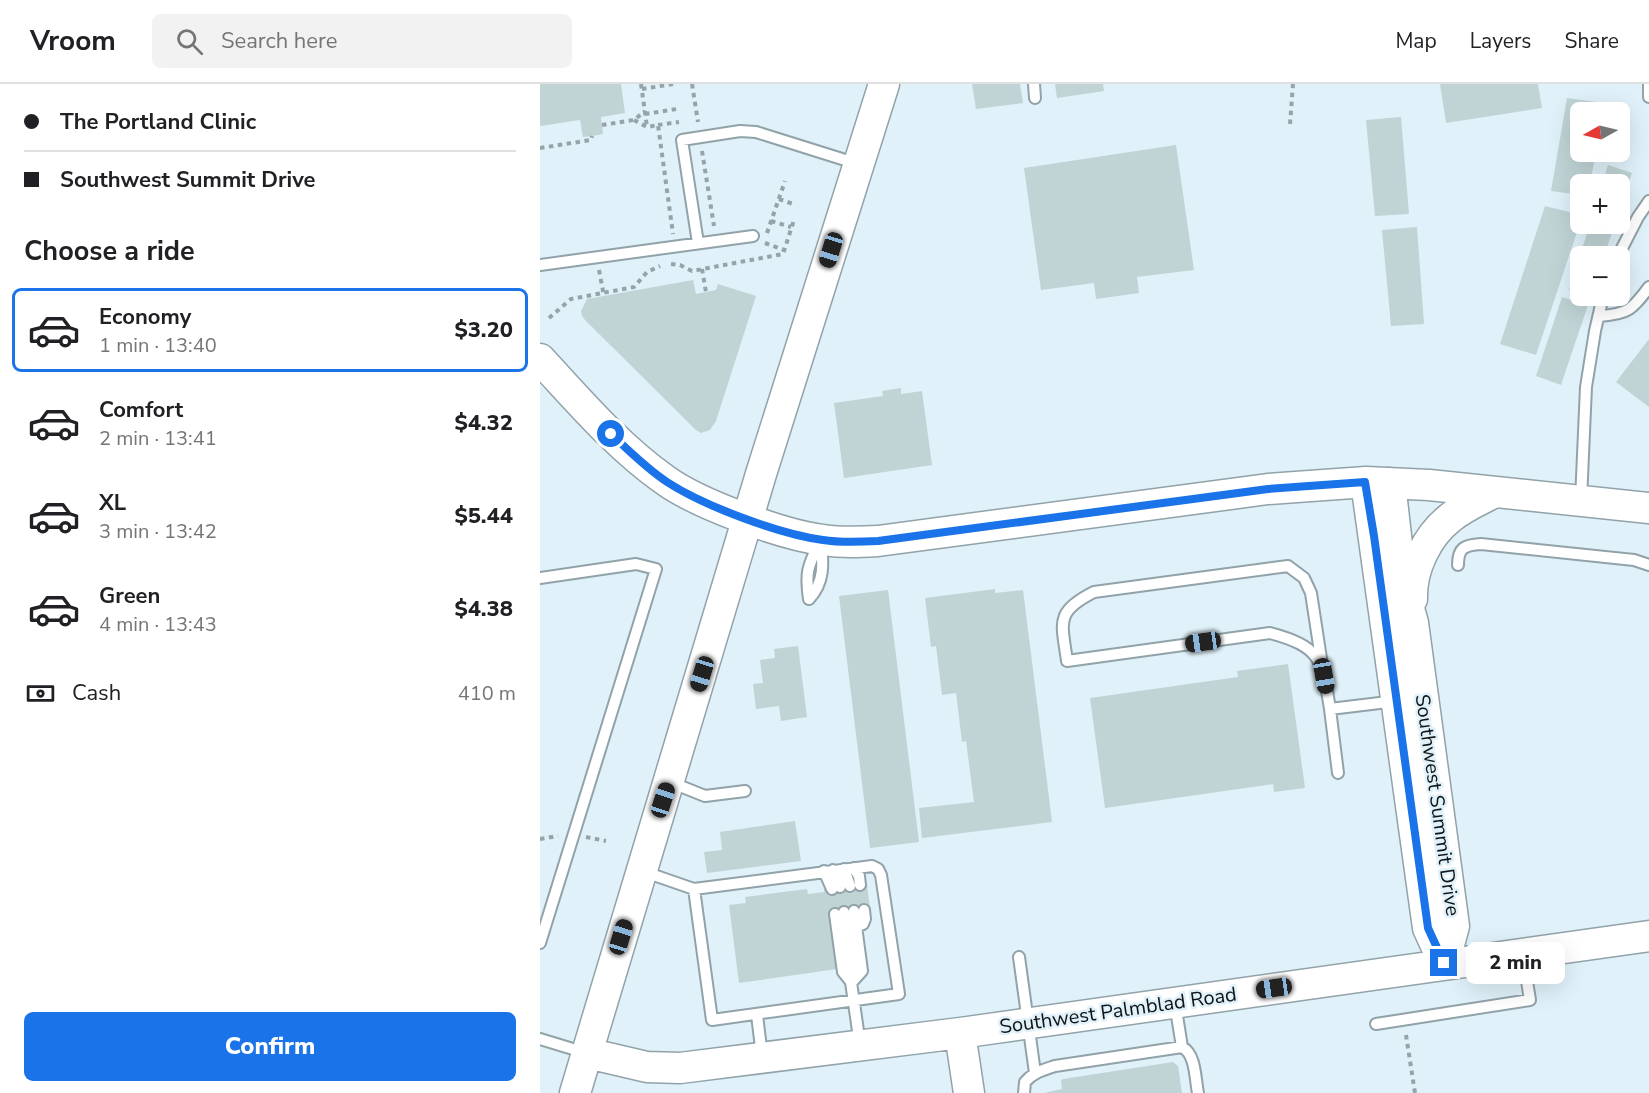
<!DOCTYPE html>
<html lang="en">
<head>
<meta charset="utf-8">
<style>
  :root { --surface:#fff; --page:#f2f2f2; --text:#202124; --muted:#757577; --line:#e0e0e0; --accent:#1a73e8 }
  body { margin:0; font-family:"Nunito Sans",sans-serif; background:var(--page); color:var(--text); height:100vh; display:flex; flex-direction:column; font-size:22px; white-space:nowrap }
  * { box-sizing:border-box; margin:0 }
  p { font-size:20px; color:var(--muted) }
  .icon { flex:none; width:33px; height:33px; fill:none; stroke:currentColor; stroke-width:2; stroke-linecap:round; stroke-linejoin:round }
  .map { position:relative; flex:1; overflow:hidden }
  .sheet { display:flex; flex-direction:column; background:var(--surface); width:540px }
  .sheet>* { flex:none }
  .guide { display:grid; align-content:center; height:132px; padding:0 24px; background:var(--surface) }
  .needle { width:39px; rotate:262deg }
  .buttons { position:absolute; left:1030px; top:18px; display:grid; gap:12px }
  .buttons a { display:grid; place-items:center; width:60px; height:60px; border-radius:9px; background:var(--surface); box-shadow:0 6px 24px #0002; font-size:30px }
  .end { position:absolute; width:27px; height:27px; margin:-14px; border:8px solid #1a73e8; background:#fff; box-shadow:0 0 0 3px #fff }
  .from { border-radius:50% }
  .bubble { position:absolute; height:42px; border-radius:9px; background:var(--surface); box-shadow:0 6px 24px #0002; font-size:20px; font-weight:800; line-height:42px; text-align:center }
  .car { position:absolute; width:18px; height:36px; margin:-18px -9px; border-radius:8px; box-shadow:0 0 4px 2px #0007; background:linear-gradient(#222 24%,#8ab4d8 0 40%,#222 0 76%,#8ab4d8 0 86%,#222 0) }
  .guide b { display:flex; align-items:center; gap:21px; height:57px; font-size:22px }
  .guide b+b { border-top:2px solid var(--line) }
  .guide i { width:15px; height:15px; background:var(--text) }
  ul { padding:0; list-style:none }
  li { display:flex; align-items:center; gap:18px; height:84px; margin:0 12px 9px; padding:0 12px; border:3px solid transparent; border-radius:9px }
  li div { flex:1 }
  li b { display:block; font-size:22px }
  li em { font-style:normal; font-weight:800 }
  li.active { border-color:var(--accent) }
  li>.icon { width:54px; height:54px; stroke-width:1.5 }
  h2 { padding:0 24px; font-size:27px; line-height:72px }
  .pay { display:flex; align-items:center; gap:15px; height:66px; padding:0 24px; font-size:22px }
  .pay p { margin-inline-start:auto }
  .button { display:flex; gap:12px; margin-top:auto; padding:12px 24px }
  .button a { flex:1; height:69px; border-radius:9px; background:var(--accent); color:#fff; font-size:24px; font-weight:800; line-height:69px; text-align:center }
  header { display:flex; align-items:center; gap:36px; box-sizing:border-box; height:84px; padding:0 30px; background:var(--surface); border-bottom:2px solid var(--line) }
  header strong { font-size:28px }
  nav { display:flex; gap:33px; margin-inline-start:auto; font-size:21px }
  .search { width:420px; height:54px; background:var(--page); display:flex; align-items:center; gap:15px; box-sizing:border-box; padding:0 21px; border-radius:9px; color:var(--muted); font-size:22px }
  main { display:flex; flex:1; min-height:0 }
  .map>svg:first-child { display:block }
</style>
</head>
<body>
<header>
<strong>Vroom</strong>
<div class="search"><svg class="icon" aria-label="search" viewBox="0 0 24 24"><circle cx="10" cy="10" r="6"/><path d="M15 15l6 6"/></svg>Search here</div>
<nav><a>Map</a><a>Layers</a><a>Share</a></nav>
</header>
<main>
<section class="sheet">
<div class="guide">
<b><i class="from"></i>The Portland Clinic</b>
<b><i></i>Southwest Summit Drive</b>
</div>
<h2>Choose a ride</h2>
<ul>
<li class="active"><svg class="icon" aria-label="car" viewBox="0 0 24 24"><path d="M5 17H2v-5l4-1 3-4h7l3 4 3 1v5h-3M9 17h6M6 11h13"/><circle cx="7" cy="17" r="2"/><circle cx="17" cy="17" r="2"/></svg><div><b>Economy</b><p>1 min · 13:40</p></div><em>$3.20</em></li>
<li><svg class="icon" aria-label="car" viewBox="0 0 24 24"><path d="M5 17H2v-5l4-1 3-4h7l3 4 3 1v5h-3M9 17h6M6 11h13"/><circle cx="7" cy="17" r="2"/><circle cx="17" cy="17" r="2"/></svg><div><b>Comfort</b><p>2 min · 13:41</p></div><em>$4.32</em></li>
<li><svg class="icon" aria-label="car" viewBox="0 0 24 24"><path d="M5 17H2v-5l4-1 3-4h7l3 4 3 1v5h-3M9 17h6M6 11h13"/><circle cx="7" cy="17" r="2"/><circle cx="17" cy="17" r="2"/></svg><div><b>XL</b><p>3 min · 13:42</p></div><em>$5.44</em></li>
<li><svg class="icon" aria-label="car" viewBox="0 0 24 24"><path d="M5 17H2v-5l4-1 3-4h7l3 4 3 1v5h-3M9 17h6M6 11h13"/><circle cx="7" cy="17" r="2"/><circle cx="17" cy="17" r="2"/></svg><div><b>Green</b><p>4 min · 13:43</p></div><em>$4.38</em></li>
</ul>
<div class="pay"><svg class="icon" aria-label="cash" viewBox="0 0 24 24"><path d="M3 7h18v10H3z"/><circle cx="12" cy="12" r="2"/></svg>Cash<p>410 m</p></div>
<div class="button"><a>Confirm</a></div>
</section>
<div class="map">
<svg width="1109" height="1009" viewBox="0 0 1109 1009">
  <rect width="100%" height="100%" fill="#e0f1f9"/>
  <path fill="#c0d4d5" d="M0,0H81L85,29L61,33L63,50L52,52L43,53L40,36L0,42Z
    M432,0H480L483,19L436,25Z
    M515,0H563L564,7L517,14Z
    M900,0H998L1002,24L906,39Z
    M1027,14L1064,19L1062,28H1041V68H1056L1050,100H1041V111L1011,107Z
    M861,33L869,130L835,132L826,36Z
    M636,61L654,186L597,193L599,209L556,215L554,199L501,206L484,84Z
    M1068,81L1092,89L1080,124V100H1062Z
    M1005,122L1041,131V136L996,271L960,260Z
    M1050,140H1075L1064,172H1041V209L1029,206Z
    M877,143L884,240L851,242L842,146Z
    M153,196L156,210L176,206L178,200L216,212L176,337L170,346L161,349L156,346L45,236L42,232L41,227L47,215Z
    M1022,213L1048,221L1021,301L996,292Z
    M1109,255V323L1076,298Z
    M361,304V310L382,307L392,381L304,394L294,319L343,312L342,307Z
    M455,505V509L483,506L512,738L382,754L379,724L434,718L426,657L422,658L416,609L402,611L396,562L391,563L385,514Z
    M348,506L379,758L330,764L299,512Z
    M258,562L267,633L241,637L239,622L216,625L213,600L223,599L220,576L235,574L234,565Z
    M748,580L765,704L734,708L733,700L565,724L550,614L698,593L697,587Z
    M255,737L261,777L167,789L164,768L182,766L180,748Z
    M327,800L330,825L290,831L297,885L199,899L189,821L206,819L205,813L267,805L268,810L284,808V805Z
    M633,978L638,982L642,1009H504L522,1005L521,997L523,995Z"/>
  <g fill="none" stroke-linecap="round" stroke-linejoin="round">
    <g stroke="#91a2a9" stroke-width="14">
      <path id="lane" d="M494,0L495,14
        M1109,0V13
        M158,159L142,56L200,47L216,48L318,80
        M1078,172L1098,133L1109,117
        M0,181L213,152
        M1060,232C1088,230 1092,226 1109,203
        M1041,416L1046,303L1055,247L1063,212
        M918,481C918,464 924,461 941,460L1094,476L1109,481
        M0,494L96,480L116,485L0,859
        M269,515C285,498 283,479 281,457
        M269,515C265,489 268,482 279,459
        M782,581L771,509L764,494L748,482L554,508C514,528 522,539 527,577L730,549C782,563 782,576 790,625L856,617
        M790,625L798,689
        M130,698L165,712L205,707
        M314,784L319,792L320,801
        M304,785L310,802
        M293,786L298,794L300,803
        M102,787L154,805L332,782L338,785L341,791L359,910L172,936L154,805
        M284,787L292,805
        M304,828L313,888L311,898L320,961
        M295,830L303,888L311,898
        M316,843L323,840L325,835L324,826
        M479,873L495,989
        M312,898L322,887L314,827
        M635,919L642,963
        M217,931L222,972
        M836,940L990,916L983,872
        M0,955L46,969
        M484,1009L485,998C494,988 503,986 515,982L642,963C656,970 655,995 658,1009"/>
    </g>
    <g stroke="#91a2a9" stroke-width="33">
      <path id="secondary" d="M0,275C39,317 78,363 125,396C158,420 243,451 283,456C302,459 320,458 338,457L728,405L826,398L889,401L1109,424
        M826,398L888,844L904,879
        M850,399L861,496L873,539L914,842L904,879
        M872,515C871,485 887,452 910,434C923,423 940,416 955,408
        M420,949L429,1009
        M47,969L107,983L140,984L420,949L1109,852
        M35,1009L221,390L344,0"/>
    </g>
    <path stroke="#96a3a9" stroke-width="4" stroke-dasharray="4.5 4.5" stroke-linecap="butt" d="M101,0L107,43
      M152,0L158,38
      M102,5L133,0
      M105,30L137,25
      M94,36L107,43L118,41L133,150
      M750,40L753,0
      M62,41L94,36L105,27
      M118,41L139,38
      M0,64L51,56L52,52
      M162,67L174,142
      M239,115L256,121
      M231,137L251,143
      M227,149L245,97
      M225,159L244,166
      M131,180L140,181L152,187L243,170L254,136
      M162,185L166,208
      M59,186L64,212
      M9,234L31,215L94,203L107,188L120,182
      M46,753L66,757
      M0,755L18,752
      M866,951L875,1009"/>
    <use href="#lane" stroke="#fff" stroke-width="10"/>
    <use href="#secondary" stroke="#fff" stroke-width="30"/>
  </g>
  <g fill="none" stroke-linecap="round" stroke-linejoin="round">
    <path stroke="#1a73e8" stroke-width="8" d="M71,350C88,366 107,385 127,398C164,422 239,450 283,456C301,459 320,458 338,457L728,405L825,398L834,452L888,844L904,879"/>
  </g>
  <g text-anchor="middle" stroke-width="5" stroke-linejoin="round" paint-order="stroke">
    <g font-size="20" fill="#0e1417" stroke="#e0f1f9">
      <text transform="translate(898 721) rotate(82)" y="7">Southwest Summit Drive</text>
      <text transform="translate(578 926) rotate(-8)" y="7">Southwest Palmblad Road</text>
    </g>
  </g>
</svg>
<div class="buttons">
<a><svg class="needle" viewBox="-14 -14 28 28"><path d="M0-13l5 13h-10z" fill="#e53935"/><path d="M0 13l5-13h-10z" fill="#757577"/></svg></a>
<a>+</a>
<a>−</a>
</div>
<i class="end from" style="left:71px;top:350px"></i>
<i class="end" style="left:904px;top:879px"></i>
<div class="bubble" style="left:926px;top:858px;width:99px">2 min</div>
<i class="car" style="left:291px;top:166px;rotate:197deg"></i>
<i class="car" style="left:663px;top:558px;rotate:262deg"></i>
<i class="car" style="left:162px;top:590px;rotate:197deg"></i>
<i class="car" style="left:784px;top:592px;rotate:170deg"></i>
<i class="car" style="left:123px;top:716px;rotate:18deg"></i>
<i class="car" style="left:81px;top:853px;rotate:17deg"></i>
<i class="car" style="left:734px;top:904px;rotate:262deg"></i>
</div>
</main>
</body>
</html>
